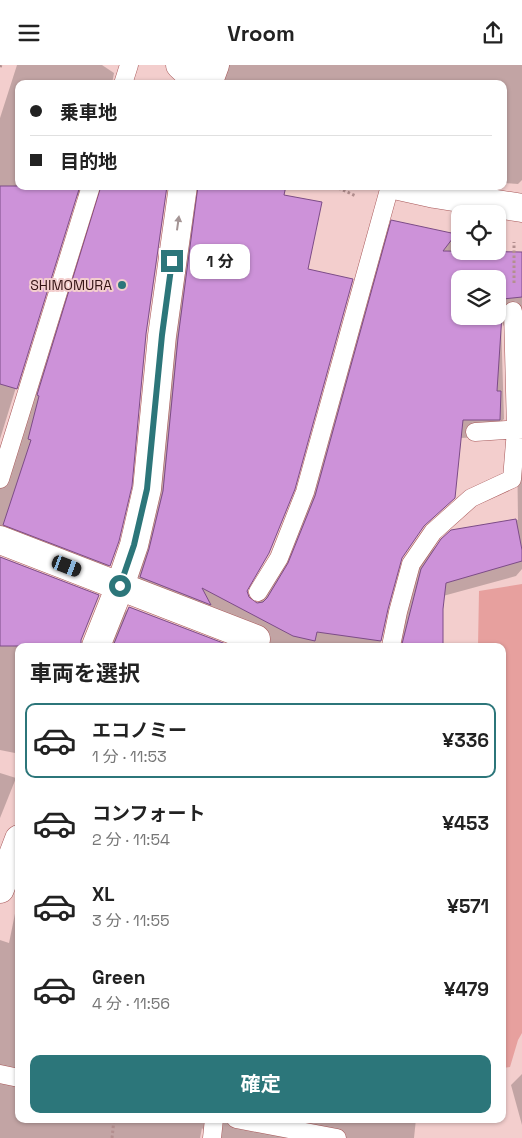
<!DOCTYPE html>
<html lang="ja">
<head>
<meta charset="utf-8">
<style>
  :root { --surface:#fff; --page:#f6f6f6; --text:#222; --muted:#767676; --line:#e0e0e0; --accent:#2c767a }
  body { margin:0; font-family:"Space Grotesk","Noto Sans JP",sans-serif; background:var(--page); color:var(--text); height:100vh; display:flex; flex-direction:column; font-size:19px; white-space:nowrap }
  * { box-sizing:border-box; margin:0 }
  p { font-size:16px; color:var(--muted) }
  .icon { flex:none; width:28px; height:28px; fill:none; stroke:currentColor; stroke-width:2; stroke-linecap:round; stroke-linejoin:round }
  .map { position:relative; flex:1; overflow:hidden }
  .side { position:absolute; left:15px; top:578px; width:491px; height:480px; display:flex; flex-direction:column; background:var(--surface); border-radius:10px; box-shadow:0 1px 4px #0004 }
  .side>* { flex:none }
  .hud { position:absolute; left:15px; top:15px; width:492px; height:110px; border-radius:10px; box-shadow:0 1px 4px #0004; display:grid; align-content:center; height:110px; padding:0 15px; background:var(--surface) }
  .fabs { position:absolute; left:451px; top:140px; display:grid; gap:10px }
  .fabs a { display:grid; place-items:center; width:55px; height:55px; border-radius:10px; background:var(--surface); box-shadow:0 1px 4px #0004; font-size:25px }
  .end { position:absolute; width:22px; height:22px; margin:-11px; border:6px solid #2c767a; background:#fff; box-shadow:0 0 0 2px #fff }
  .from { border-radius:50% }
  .bubble { position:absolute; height:35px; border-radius:10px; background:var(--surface); box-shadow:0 1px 4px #0004; font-size:16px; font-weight:700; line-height:35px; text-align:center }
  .car { position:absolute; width:15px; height:30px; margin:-15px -8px; border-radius:6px; box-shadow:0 0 4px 1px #0007; background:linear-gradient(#222 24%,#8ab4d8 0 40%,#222 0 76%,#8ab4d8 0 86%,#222 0) }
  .hud b { display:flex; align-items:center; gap:18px; height:48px; font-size:19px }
  .hud b+b { border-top:1px solid var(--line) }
  .hud i { width:12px; height:12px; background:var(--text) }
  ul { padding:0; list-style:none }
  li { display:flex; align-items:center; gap:15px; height:75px; margin:0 10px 8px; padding:0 5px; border:2px solid transparent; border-radius:10px }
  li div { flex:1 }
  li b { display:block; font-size:19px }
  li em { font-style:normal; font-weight:700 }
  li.on { border-color:var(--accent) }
  li>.icon { width:45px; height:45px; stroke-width:1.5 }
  h2 { padding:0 15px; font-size:22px; line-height:60px }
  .primary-button { display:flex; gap:10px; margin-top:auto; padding:10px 15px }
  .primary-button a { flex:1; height:58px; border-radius:10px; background:var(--accent); color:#fff; font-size:20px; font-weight:700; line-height:58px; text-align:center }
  header { display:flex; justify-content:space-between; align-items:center; height:65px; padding:0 15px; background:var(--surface); font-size:22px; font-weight:700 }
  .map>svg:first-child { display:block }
</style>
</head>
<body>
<header><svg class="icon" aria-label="menu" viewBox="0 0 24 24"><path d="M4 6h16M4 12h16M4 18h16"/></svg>Vroom<svg class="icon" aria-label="share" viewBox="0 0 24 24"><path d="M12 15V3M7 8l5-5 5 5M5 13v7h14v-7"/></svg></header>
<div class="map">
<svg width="522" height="1073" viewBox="0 0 522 1073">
  <rect width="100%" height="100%" fill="#f3cecd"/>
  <path fill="#e7a09e" d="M522,519V968L518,975L510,1002L503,1003L502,581H478L479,526Z"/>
  <path fill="#0003" fill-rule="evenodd" d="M17,0H102L114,8L112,19H19V121H285L282,131L306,205L248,521L247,532L257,539L270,518L374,175L392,157L442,167L460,174V186L522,188V504L516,511L443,531L442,581H388L403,523L423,494L442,475L452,466L518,455L517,376L506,265L501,256L504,354L485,372L460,373L454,433L420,465L401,493L387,544L380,581H248L122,531L175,127L166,123L109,500L91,519L0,483V412L83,137L76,129L0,374V53ZM460,214H498V251H460Z
    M199,0H522V115L518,119L504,118V19H216Z
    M0,493L80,575V581H19V685L15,688L0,685Z
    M129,543L228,581H103L111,561Z
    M0,708L16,713L0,753Z
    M19,829V1054H416L414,1073H207L206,1068L202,1063L200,1073H0V875L9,878Z
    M522,1009V1060L511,1020Z"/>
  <path fill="#cd92d9" stroke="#7c4c87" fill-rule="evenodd" d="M0,121H80L17,324L0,319Z
    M101,121H167L146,269L132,421L119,476L110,501L3,460L31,375L28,374L39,331L37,330Z
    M198,121H286L284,130L322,137L308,204L353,214L295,424L269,488L247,526L249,532L257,538L263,537L267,533L288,498L315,431L391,155L456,169L443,186L522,187V232L503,234L497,326H501L500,355H463L455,433L424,461L402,493L388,544L381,576L317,567L315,576L293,571L202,523L211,540L140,512L149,484L163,426L178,273ZM460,214H498V251H460Z
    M516,454L522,485V496L446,518L443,544V579H402L421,504L441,474L451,465Z
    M0,492L99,530L81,575V581H0Z
    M129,542L231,581H113Z"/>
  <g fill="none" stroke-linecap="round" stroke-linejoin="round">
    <g stroke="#a75758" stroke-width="19">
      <path id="lane" d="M123,19L129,0
        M475,367L522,364
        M0,414L91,121
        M258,527L279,493L305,427L390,121
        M391,581L398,547L411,499L433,467L471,433L512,414L516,365L513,246
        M0,1009L19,1013
        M236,1054L337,1073
        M212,1073L214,1054"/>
    </g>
    <g stroke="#a75758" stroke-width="29">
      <path id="street" d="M208,19L215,0
        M0,475L256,574
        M96,581L120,521L134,480L147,424L162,271L183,121
        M0,824L19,774"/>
    </g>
    <g stroke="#a75758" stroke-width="29">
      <path id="secondary" d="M180,0L200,19
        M399,121L435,129L522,143"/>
    </g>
    <path stroke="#b38f8f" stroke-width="3" stroke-dasharray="2.5 2.5" stroke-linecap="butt" d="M0,2L1,0
      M334,121L356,131
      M514,218V177
      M112,1073L114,1054"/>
    <use href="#lane" stroke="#fff" stroke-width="18"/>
    <use href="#street" stroke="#fff" stroke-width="28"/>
    <use href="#secondary" stroke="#fff" stroke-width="28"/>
  </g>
  <defs><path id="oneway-solid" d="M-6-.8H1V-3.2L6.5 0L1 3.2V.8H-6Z" transform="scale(1.25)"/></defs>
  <use fill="#a49595" href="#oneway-solid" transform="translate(178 158) rotate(-82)"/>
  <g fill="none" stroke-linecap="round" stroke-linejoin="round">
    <path stroke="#2c767a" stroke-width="6" d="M120,521L134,480L147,424L162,270L172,196"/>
  </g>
  <circle fill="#2c767a" stroke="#f3cecd" stroke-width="2" cx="122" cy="220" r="5"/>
  <g text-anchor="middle" stroke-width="4" stroke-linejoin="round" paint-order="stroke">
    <g font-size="14" fill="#341314" stroke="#f3cecd" text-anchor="end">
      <text x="112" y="225">SHIMOMURA</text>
    </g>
  </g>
</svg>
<div class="fabs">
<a><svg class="icon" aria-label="locate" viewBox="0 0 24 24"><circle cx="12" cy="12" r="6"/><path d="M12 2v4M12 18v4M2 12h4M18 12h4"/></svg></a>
<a><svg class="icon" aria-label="layers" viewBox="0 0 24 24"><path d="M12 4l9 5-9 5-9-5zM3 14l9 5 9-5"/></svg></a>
</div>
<i class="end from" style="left:120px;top:521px"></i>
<i class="end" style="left:172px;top:196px"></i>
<div class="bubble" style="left:190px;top:179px;width:60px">1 分</div>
<i class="car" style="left:67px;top:501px;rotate:111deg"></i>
<div class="hud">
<b><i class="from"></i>乗車地</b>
<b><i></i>目的地</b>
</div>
<section class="side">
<h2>車両を選択</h2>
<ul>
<li class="on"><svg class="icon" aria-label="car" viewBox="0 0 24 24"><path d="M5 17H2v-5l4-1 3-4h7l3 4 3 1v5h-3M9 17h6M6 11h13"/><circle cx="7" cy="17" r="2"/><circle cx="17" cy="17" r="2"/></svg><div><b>エコノミー</b><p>1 分 · 11:53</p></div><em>¥336</em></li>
<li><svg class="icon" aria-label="car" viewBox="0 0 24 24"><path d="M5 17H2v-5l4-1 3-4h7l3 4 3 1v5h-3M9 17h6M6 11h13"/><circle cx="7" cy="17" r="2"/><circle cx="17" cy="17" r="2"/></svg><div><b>コンフォート</b><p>2 分 · 11:54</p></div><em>¥453</em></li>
<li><svg class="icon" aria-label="car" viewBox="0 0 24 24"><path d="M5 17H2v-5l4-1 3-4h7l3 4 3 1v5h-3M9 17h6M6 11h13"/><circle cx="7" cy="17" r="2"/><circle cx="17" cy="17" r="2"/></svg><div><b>XL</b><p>3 分 · 11:55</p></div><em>¥571</em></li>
<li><svg class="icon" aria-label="car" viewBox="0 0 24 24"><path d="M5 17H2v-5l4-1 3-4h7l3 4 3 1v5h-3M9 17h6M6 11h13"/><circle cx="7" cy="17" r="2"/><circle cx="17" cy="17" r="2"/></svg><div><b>Green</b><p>4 分 · 11:56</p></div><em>¥479</em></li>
</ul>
<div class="primary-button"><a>確定</a></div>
</section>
</div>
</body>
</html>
